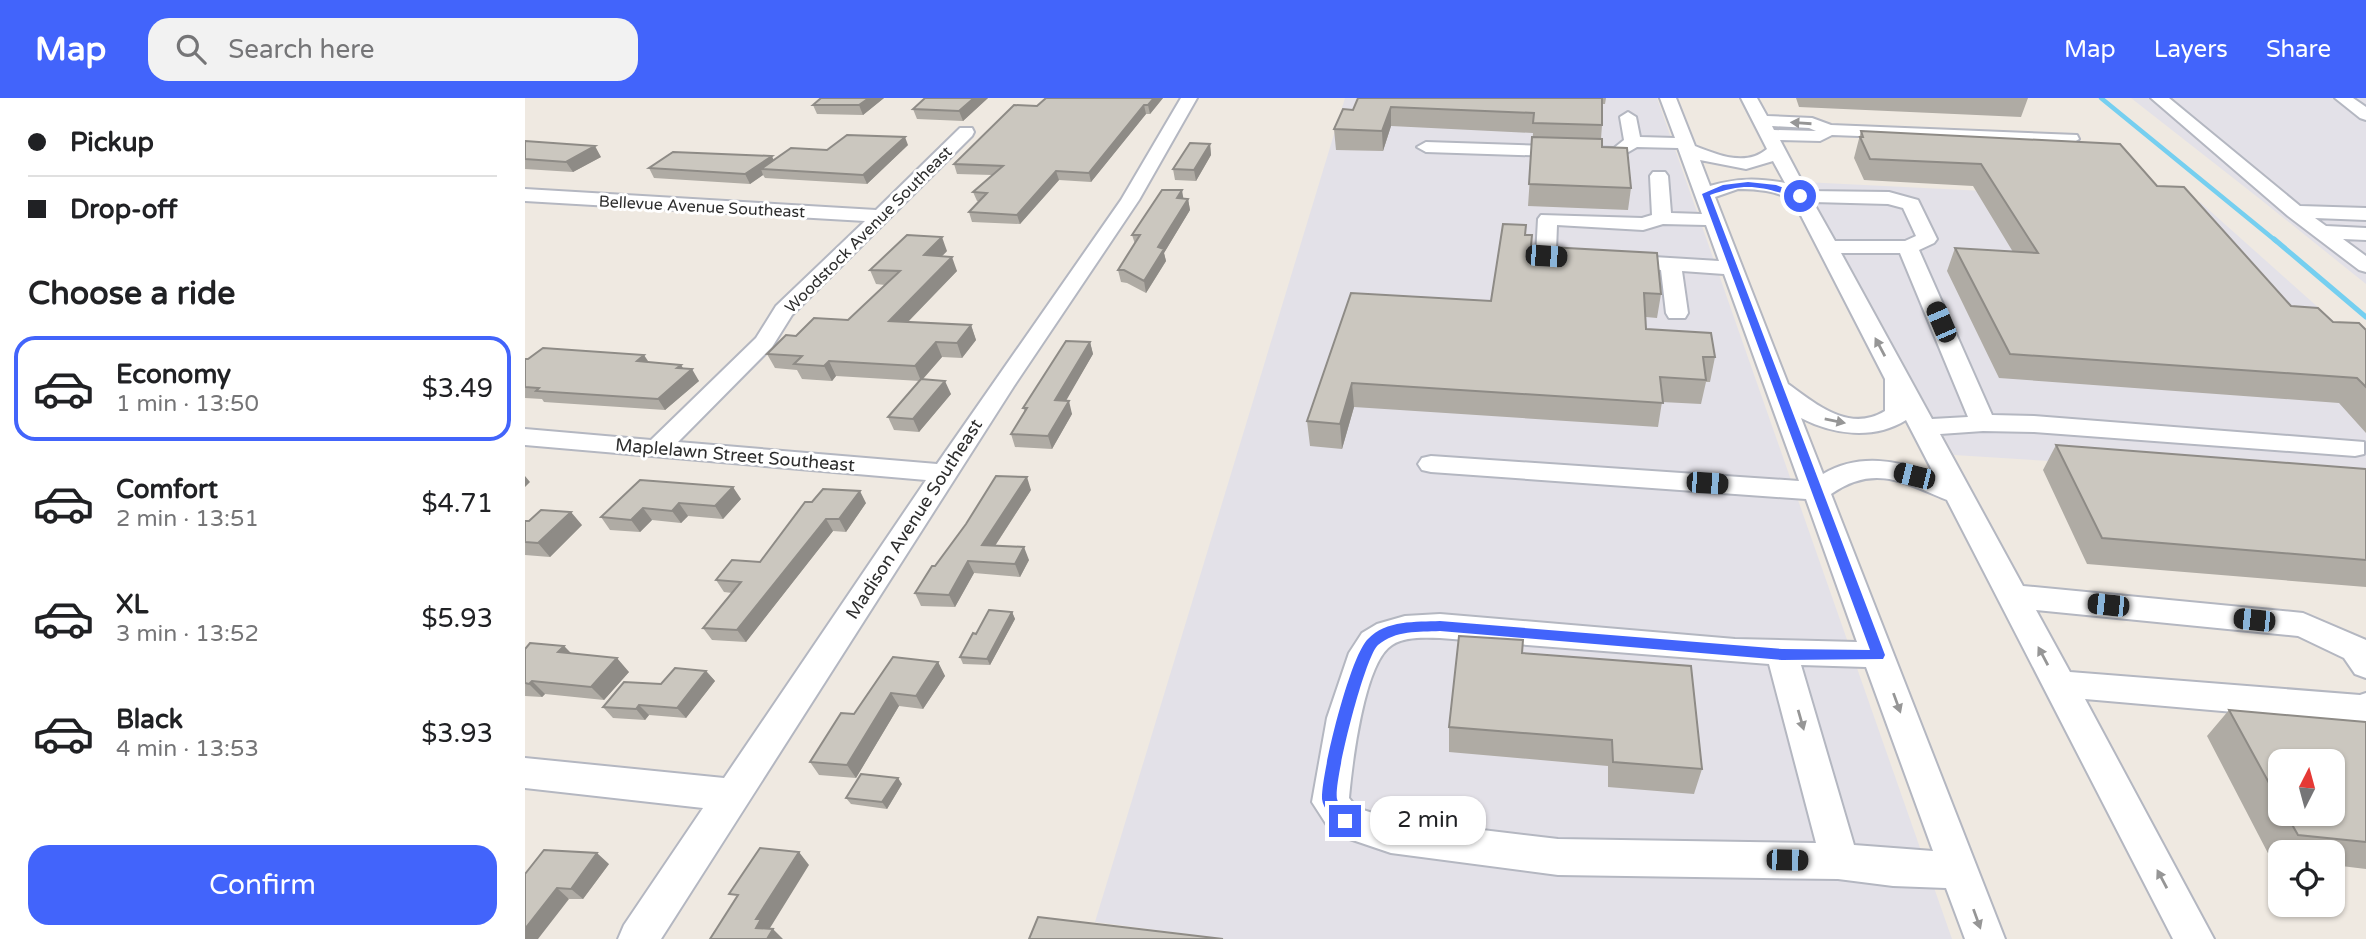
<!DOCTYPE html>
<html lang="en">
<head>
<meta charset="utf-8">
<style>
  :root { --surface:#fff; --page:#f2f2f2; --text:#202124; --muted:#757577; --line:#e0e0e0; --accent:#4264fb }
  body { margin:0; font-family:"Varela Round",sans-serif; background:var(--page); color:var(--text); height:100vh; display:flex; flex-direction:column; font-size:26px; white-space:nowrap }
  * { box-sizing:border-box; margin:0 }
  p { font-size:23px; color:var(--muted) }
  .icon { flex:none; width:38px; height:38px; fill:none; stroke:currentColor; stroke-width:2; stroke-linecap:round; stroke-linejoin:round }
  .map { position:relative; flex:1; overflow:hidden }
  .sheet { display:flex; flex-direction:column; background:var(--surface); width:525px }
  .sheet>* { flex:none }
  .banner { display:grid; align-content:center; height:154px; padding:0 28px; background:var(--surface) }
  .needle { width:46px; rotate:6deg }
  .fabs { position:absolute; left:1743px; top:651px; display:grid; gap:14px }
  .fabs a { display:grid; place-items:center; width:77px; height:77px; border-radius:14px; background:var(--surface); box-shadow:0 2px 5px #0004; font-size:35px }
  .end { position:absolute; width:32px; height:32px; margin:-16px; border:9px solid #4264fb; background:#fff; box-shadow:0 0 0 4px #fff }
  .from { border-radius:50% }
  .bubble { position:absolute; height:49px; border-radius:21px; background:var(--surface); box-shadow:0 2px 5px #0004; font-size:23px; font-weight:600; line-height:49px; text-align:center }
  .car { position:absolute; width:21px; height:42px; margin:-21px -10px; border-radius:9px; box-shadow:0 0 5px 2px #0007; background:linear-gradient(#222 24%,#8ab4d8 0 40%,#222 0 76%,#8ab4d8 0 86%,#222 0) }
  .banner b { display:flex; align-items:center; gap:24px; height:66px; font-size:26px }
  .banner b+b { border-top:2px solid var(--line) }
  .banner i { width:18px; height:18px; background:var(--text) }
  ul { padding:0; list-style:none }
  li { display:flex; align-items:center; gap:21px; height:105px; margin:0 14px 10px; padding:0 14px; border:4px solid transparent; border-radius:21px }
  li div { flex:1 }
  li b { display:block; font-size:26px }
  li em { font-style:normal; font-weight:600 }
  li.current { border-color:var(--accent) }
  li>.icon { width:63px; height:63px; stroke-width:1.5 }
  h2 { padding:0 28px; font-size:32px; line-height:84px }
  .primary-button { display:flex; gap:14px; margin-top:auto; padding:14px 28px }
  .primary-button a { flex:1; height:80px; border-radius:21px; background:var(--accent); color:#fff; font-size:28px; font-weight:600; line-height:80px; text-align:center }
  header { display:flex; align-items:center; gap:42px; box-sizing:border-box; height:98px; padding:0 35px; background:var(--accent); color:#fff }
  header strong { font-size:33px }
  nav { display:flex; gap:38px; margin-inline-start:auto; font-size:24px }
  .search { width:490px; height:63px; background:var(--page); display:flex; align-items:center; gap:18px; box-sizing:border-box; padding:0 24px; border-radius:21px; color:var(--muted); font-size:26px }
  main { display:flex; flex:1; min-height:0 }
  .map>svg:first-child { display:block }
</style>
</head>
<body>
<header>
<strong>Map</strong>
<div class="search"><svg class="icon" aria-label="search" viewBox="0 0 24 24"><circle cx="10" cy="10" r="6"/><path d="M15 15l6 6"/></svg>Search here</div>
<nav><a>Map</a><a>Layers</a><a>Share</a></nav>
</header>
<main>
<section class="sheet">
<div class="banner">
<b><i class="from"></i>Pickup</b>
<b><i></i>Drop-off</b>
</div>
<h2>Choose a ride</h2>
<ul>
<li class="current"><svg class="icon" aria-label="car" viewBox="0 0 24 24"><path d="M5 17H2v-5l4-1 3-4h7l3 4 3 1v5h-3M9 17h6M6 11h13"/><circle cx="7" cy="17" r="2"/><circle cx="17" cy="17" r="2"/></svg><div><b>Economy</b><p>1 min · 13:50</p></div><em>$3.49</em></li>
<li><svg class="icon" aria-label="car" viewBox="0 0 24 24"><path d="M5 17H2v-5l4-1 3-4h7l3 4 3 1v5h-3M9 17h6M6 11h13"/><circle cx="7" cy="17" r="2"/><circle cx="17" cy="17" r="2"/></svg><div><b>Comfort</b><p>2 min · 13:51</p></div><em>$4.71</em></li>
<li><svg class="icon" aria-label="car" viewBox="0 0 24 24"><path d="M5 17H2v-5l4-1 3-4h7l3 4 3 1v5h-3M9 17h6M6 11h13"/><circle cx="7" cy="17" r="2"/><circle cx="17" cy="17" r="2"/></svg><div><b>XL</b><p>3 min · 13:52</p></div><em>$5.93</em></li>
<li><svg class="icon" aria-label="car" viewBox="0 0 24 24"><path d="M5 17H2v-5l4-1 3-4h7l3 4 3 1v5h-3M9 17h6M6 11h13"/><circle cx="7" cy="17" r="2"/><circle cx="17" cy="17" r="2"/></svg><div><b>Black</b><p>4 min · 13:53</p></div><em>$3.93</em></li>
</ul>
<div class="primary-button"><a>Confirm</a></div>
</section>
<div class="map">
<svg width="1841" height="841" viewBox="0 0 1841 841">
  <rect width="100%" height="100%" fill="#efe9e1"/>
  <path fill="#e3e1e8" d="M820,0H1132L1427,841H700L570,824Z
    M1606,0H1841V186L1735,101Z
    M1279,84L1675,104L1841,252V383L1429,357Z"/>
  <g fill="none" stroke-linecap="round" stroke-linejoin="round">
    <path stroke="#75cff0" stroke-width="4.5" d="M1576,0L1751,143"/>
    <path stroke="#75cff0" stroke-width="5" d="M1749,141L1841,219"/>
    <g stroke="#b4b7c1" stroke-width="4">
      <path id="minor" d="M656,0H672L614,102L489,288L136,841H93L99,827L178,710L0,690V660L199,680L401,382L0,347V331L126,342L231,240L251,208L340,123L0,103V91L351,112L435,30H447L449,34L447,38L267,217L247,249L153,344L412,366L596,102Z
        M1135,0H1151L1170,48C1193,57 1221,69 1242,51L1216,0H1232L1242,18L1287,20L1306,27L1552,37L1554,41L1546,46L1307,37L1295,43L1255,42L1282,93L1364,94L1393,102L1412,141L1409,145L1394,152L1467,317L1509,318L1839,344V356L1830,358L1509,334L1458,333L1415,336L1498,488L1778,515L1841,542V580L1830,576L1819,560L1773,538L1511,512L1545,574L1835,597L1841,595V623L1836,625L1560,601L1689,841H1648L1422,402C1379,384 1349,366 1306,396L1480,841H1440L1421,790L1368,788L1313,781L1033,777L866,755L807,735L787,704L802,620L824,555L837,535L852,526L880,518L915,516L1210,541L1332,544L1281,401L906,374L897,372L893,366L897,360L906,358L1274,383L1199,176L1157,173L1163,215L1160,220H1144L1141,215L1136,172L1089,167L1086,163L1089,159L1096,157L1194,163L1181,127L1138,126L1118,132L1032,127L1031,153L1055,156L1058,160L1055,164L1048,166L1014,162L1011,158L1013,121L1016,117L1117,120L1127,117L1125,78L1128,74H1140L1143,78L1146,115L1177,116L1153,50L1112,49L1093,60L901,54L892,49L901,44L1089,50L1099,42L1095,19L1103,14L1111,19L1115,39L1150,40ZM1247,28L1284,30L1291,33L1249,32ZM1175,62L1221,71L1248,63L1260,85C1233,80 1212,80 1185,88ZM1213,91C1233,91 1250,93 1268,102L1360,281V313C1324,335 1291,306 1263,286L1190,99ZM1288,104L1363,106L1378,110L1391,138L1380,143H1310ZM1316,155H1375L1443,319L1407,321ZM1276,320C1309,337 1349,342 1381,322L1409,376C1372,362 1333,355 1298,376ZM915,540L1244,566L1291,745L1033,741L866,721L832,710L824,700C827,667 839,564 867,547C881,538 900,540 915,540ZM1276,567L1341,569L1408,753L1329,747Z
        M1626,0H1644L1775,108L1841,110V122L1790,120L1801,128L1841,130V142L1818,141L1841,158V174L1834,172L1763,118Z
        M1810,0H1828L1841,9V22L1835,20Z"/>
    </g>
    <use href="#minor" fill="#fff" fill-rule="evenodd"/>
  </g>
  <path fill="#afaba4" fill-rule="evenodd" d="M296,0H359L338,17L292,16L288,7Z
    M400,0H463L438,23L392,21L388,11Z
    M521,0H638L625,16H621L566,84L534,82L495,126L447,124L444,114L454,103H452L448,94L467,77L432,76L429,66L512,8Z
    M833,0H1081L1080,6H1077V27L1076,41L1077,49L1106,90L1103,112L1003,108L1008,35L866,28L858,53L811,52L809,31L828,12Z
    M1271,0H1503L1496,19L1274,9Z
    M1336,33L1632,88L1766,208L1808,224L1841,232V335L1814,305L1474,280L1422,173L1430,150L1488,154L1448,88L1339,82L1329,60Z
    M0,43L76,59L48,74L0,71Z
    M685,46L686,57L671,83L650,82L648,71Z
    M383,47L342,86L240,80L238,77L225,86L129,80L124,70L249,62L302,52Z
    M658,100L663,101L665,112L639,155L641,163L621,195L602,185L596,184L593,172L610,146L607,137Z
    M1000,137L1007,148L1136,196L1132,220L1121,219V231L1190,259L1185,284H1181L1176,306L1137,304L1133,329L829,309L817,351L785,348L782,323L826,195L966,203Z
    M422,153L417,158L432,173L383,224L446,227L451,242L437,260L417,259L398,281L426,296L394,334L369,332L363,319L395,283L311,278L307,283L277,281L272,272L250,270L242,256L271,238L323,222L360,187L351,186L345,172Z
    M565,244L568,256L540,303L547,316L527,351L490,349L486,336L500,314L498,310Z
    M0,261L124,264L159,271L174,283L140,312L19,304L17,301L0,300Z
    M1531,347L1841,371V489L1562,466L1518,372Z
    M115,382L216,401L198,421L163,418L156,425L127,422L115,434L85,432L76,419Z
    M506,392L470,448L504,462L495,479L449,475L430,509L396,508L390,495L410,468Z
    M280,404L341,405L321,434L308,433L221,544L187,542L178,530L207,495L199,494L191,482L235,464Z
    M0,423L57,427L25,459L0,457Z
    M487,514L490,521L465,567L438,566L435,559L451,536Z
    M39,548L46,556L104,574L79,602L20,596L17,599L0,598V551Z
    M997,555L1177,671L1169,696L1083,689V668L924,654V629Z
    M413,564L420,578L398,611L374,608L331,680L294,677L285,664L329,616Z
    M181,573L190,583L161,620L124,617L120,622L88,620L78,609L136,586Z
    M1704,612L1841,624V771L1808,767V754H1755V762L1746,761L1682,638ZM1755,663L1808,716H1755Z
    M377,686L362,711L326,706L321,700Z
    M84,766L58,801H44L0,776Z"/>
  <path fill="#8e8b86" d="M344,0H359L338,17L334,7Z
    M449,0H463L438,23L434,13Z
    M629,0H638L625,16L623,7Z
    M619,7L621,16L566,84L564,75Z
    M866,9V28L858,53L857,33Z
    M380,39L383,47L342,86L338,77Z
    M685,46L686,57L671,83L669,72Z
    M70,48L76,59L48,74L41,64Z
    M247,58L251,68L236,71L238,77L225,86L220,76Z
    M531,73L534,82L495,126L492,117Z
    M657,92L659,104L652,100Z
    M663,101L665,112L639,155L641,163L621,195L619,183L633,149Z
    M417,139L422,153L404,171L399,157Z
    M427,159L432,173L370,237L364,223Z
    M446,227L451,242L437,260L432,245Z
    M411,244L417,259L396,283L390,268Z
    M565,244L568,256L534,315L530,302Z
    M119,257L127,269L112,263Z
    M304,263L311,278L307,283L299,268Z
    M156,267L162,276L167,271L174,283L140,312L133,301L152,270Z
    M420,283L426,296L394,334L388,321Z
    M827,285L829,309L817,351L815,326Z
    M544,303L547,316L527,351L523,338Z
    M0,378L5,384L0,389Z
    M502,379L506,392L462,460L457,447Z
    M208,389L216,401L198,421L190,408Z
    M335,393L341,405L321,434L314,421Z
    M154,405L163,418L156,425L147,413Z
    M118,410L127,422L115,434L106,422Z
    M46,414L57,427L25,459L13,445Z
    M301,421L308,433L221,544L212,532Z
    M499,449L504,462L495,479L490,466Z
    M443,463L449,475L430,509L424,497Z
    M487,514L490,521L465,567L462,561Z
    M39,548L52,561L33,554Z
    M92,560L104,574L79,602L66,589Z
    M413,564L420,578L398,611L391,598Z
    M181,573L190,583L161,620L152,610Z
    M7,583L20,596L17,599L4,586Z
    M366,595L374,608L331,680L322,667Z
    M114,607L124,617L120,622L111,611Z
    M373,680L377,686L362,711L357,704Z
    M274,754L284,767L245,830L248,831L258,841H242L231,830V821Z
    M72,755L84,766L58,801L46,791Z
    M32,790L44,801L13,841H0V831Z"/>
  <path fill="#cbc7bf" stroke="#8e8b86" stroke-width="2" d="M296,0H344L334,7H288Z
    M400,0H449L434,13L388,11Z
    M521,0H629L623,7H619L564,75L531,73L492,117L444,114L462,95L448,94L478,68L429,66L489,7L512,8Z
    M833,0H1077V27L1008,25L1009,15L866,9L857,33L809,31L818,11L828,12Z
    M1336,33L1595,46L1632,88L1659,89L1766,208L1793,210L1808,224L1834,225L1841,232V289L1832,280L1485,256L1430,150L1513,155L1456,66L1345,61L1335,39H1338Z
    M322,37L380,39L338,77L236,71L266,50L302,52Z
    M1007,39L1077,41V49L1102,50L1106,90L1004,86Z
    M0,43L70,48L41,64L0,61Z
    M665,45L685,46L669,72L648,71Z
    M148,54L247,58L220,76L124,70Z
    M637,92H657L652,100L663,101L633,149L639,151L619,183L599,172H593L615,137H607Z
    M978,126L1001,127L1000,137H1007L1006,148L1132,155L1136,196L1119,195L1121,231L1186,235L1190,259H1178L1181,282L1135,279L1138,305L827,285L815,326L782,323L826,195L966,203Z
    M382,137L417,139L399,157L427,159L364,223L446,227L432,245L411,244L390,268L304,263L299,268L269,266L277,258L242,256L261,237L271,238L289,220L323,222L375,173L345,172Z
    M541,243L565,244L530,302L544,303L523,338L486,336L502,310H498Z
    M18,250L119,257L112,263L156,267L152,270L167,271L133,301L11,293L14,290L0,289V261H3Z
    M396,281L420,283L388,321L363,319Z
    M1531,347L1841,371V462L1577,440Z
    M471,378L502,379L457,447L499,449L490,466L443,463L424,497L390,495L407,468H410L441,426Z
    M115,382L208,389L190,408L154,405L147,413L118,410L106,422L76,419Z
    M298,391L335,393L314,421H301L212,532L178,530L216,484L191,482L207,462L235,464L280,404H287Z
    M16,412L46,414L13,445L0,444V423H4Z
    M464,512L487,514L462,561L435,559L448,535L451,536Z
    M934,538L998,542L997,555L1166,568L1177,671L1088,664L1087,642L924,629Z
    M5,545L39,548L33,554L92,560L66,589L7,583L4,586L0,585V551Z
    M368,559L413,564L391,598L366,595L322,667L285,664L316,615L329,616Z
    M150,570L181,573L152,610L114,607L111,611L78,609L99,584L136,586Z
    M1704,612L1841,624V744L1773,737L1761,716H1808V663H1755V705Z
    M336,676L373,680L357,704L321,700Z
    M235,750L274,754L231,821H236L231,830L248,831L242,841H185L213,797L204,796Z
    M19,752L72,755L46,791L32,790L0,831V776Z
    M513,819L698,841H504Z"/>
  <defs><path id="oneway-solid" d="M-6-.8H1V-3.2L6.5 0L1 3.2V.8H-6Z" transform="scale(1.75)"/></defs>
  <g fill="#969696">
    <use href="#oneway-solid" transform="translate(1276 25) rotate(-176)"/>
    <use href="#oneway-solid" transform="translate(1355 249) rotate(-118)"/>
    <use href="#oneway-solid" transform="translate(1310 323) rotate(11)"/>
    <use href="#oneway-solid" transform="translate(1518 558) rotate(-118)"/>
    <use href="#oneway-solid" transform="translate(1372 605) rotate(70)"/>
    <use href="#oneway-solid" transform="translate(1276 622) rotate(74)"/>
    <use href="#oneway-solid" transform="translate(1637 781) rotate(-118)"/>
    <use href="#oneway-solid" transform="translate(1452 821) rotate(70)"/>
  </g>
  <path fill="#4264fb" d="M1223,84L1251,87L1279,98L1275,101C1238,89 1223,83 1185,97L1360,557L1358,561L1257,562L915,533C893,534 871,532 853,547C840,558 808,684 812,701C814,709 824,716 827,723L825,728H815C809,721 798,711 797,701C796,676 825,558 843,541C861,522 891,524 915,523L1257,551L1345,552L1177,96L1198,87Z"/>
  <g text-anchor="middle" stroke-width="6" stroke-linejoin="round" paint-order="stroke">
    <g font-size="16" fill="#2e2e2e" stroke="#fff">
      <text transform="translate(177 108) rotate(3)" y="6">Bellevue Avenue Southeast</text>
      <text transform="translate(343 131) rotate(-45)" y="6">Woodstock Avenue Southeast</text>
    </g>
    <g font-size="18" fill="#2e2e2e" stroke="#fff">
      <text transform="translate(210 357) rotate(5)" y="6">Maplelawn Street Southeast</text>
      <text transform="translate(389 421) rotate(-57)" y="6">Madison Avenue Southeast</text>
    </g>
  </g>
</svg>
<div class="fabs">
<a><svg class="needle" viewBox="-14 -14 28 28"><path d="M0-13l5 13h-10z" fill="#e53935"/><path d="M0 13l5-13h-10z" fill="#757577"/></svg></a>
<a><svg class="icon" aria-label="locate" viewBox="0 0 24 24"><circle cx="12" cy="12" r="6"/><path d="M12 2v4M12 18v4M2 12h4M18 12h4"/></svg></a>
</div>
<i class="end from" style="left:1275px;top:98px"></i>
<i class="end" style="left:820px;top:723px"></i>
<div class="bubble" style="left:845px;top:698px;width:116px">2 min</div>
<i class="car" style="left:1021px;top:158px;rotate:94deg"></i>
<i class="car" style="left:1416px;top:224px;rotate:337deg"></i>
<i class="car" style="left:1389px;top:378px;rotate:284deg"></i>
<i class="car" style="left:1182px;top:385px;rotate:94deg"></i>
<i class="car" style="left:1583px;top:507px;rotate:276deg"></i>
<i class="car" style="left:1729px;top:522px;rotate:276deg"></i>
<i class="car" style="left:1262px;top:762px;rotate:91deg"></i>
</div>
</main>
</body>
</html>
